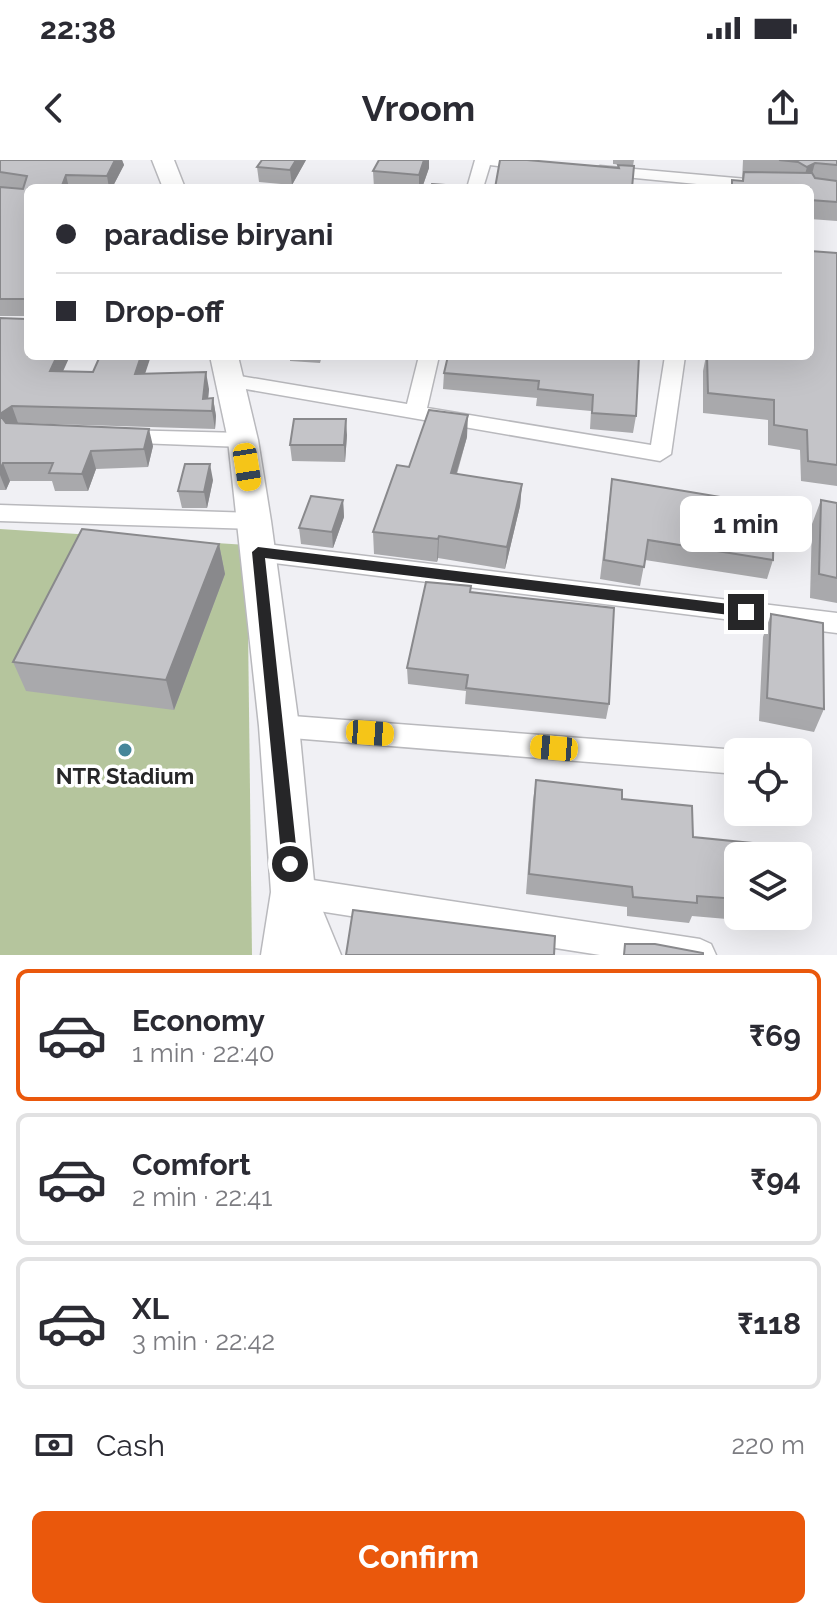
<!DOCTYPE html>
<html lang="en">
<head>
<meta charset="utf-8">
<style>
  :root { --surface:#fff; --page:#f2f2f3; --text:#2b2b33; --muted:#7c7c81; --line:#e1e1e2; --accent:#ea580c }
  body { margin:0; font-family:Raleway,sans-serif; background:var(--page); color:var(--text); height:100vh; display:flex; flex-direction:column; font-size:30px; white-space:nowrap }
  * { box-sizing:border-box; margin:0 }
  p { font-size:26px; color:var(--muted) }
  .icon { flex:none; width:44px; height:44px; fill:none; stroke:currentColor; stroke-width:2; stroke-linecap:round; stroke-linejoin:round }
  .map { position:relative; height:795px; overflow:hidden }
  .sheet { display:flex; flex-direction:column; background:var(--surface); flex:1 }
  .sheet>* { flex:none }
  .hud { position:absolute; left:24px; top:24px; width:790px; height:176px; border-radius:12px; box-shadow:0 8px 32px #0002; display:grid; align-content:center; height:176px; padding:0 32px; background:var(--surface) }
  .controls { position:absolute; left:724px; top:578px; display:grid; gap:16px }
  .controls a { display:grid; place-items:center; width:88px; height:88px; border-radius:12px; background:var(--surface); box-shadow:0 8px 32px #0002; font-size:40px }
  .end { position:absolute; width:36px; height:36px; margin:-18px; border:10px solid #262628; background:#fff; box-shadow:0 0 0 4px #fff }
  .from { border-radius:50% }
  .bubble { position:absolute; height:56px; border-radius:12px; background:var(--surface); box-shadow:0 8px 32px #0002; font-size:26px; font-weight:700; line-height:56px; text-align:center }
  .car { position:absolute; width:24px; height:48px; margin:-24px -12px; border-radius:10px; box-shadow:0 0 6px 2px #0007; background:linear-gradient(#f5c518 24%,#345 0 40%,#f5c518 0 76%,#345 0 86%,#f5c518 0) }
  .hud b { display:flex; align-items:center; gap:28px; height:76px; font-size:30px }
  .hud b+b { border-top:2px solid var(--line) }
  .hud i { width:20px; height:20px; background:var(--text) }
  ul { padding:14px 0 0; list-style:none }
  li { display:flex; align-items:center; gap:24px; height:132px; margin:0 16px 12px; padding:0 16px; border:4px solid var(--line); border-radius:12px }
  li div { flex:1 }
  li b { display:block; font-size:30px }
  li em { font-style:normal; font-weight:700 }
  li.active { border-color:var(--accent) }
  li>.icon { width:72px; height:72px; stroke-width:1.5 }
  .pay { display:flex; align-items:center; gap:20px; height:88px; padding:0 32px; font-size:30px }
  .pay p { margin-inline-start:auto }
  .action { display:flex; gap:16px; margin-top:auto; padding:16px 32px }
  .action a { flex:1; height:92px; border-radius:12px; background:var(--accent); color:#fff; font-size:32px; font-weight:700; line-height:92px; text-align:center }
  .status { display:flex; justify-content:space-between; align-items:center; height:56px; padding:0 40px; background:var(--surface); direction:ltr }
  .status svg { height:22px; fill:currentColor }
  header { display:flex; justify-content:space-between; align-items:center; height:104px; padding:0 32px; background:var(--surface); font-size:36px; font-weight:700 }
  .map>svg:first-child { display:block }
</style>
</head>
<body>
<div class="status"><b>22:38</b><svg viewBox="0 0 49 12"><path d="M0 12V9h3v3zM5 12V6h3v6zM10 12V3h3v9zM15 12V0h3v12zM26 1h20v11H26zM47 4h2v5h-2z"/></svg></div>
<header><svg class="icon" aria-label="back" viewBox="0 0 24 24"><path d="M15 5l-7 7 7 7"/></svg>Vroom<svg class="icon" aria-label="share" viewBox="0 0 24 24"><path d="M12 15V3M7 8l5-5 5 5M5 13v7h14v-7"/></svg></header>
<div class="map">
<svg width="837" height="795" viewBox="0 0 837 795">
  <rect width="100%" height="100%" fill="#f0f0f4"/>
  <path fill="#b5c59d" d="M0,369L247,385L252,795H0Z"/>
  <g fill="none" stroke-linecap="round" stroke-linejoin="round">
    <g stroke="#b9b9bd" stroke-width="3">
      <path id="street" d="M475,0H529L540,5L532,10L490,5L483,28H467Z
        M600,6L793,23L801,28H738L594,14L592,11Z
        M419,196H439L427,248L651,285L665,196H685L671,294L660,301L228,226L218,220L228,214L407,244Z
        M119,270L243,273L254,280L243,287L111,282L108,277L111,272Z
        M0,345L255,353L267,361L255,369L0,361Z
        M258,383L837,453V473L258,401L250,398L246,392L250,386Z
        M279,555L738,590L744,592H738V614L279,577L269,574L265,566L269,558Z
        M293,717L700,779L711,784L716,795H600L293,747L282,742L277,732L282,722Z"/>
    </g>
    <g stroke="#b9b9bd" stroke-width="3">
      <path id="secondary" d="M152,0H174L185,28H163Z
        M210,196H238L258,280L271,361L299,566L315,732L341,795H261L271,732L259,566L228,280Z"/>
    </g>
    <use href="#street" fill="#fff" fill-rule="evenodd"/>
    <use href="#secondary" fill="#fff" fill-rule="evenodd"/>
  </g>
  <path fill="#a9a9ac" d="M0,0H122L124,5L112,28H28V196L63,212L145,214L209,229L208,238H213L216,256L215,269L18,263L153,286L148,307L96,309L88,331H55L52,321H10L6,330H0V158L25,159V156H0Z
    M306,0L292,25L259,22L257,7Z
    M613,0H634L633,6L613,4Z
    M743,0H837V61L810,59V28L742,21Z
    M429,8L422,28H374L373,11Z
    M837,93V326L801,321L800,290L768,285V260L703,253V211L706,196H810Z
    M290,196H322L320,203L290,201Z
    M639,196L636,256L633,273L590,269L591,251L536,246L537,238L443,229L444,213Z
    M347,275L345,302L292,301L290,285Z
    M467,277L457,314L522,324L520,346L505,409L438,398L437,402L374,394L373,372L409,307Z
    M612,319L773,400L767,419L645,400L640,426L600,419Z
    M213,320L207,348H182L178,331Z
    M343,340L344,357L333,388L301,384L299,368Z
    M821,340L837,343V443L810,438L812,364Z
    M219,384L225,414L174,550L26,531L13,502Z
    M471,432L609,544L606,559L465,544L466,531L408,524L407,508Z
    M771,454L824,549L814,572L759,561L763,477Z
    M536,620L622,639L693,677L738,696V756H753L750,761L692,756L689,763L627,756V747L526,734L533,640Z"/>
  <path fill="#89898c" d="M115,0H122L124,5L112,28H109L107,16Z
    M296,0H306L292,25L290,10Z
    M424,0H429V8L422,28H419V15Z
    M815,3L810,21L802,25L807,7Z
    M66,15L69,28H61Z
    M57,196H70L55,229L50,211Z
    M141,196H151L139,232L135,214Z
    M206,212L209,229L207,251L203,239Z
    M213,238L216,256L215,269L212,251Z
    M12,246L18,263L6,272L0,254Z
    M468,255L467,277L450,335L451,313Z
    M346,259L347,275L345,302L344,285Z
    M149,269L153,286L148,307L144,289Z
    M91,291L96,309L88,331L82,314Z
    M3,303L10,321L6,330L0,315V310Z
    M210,304L213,320L207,348L204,332Z
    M522,324L520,346L505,409L507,387Z
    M343,340L344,357L333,388L332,372Z
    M439,376L438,398L437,402L438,379Z
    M219,384L225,414L174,550L166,520Z"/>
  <path fill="#c4c4c8" stroke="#89898c" stroke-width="2" d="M0,0H115L107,16L66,15L61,28H28V196H57L50,211L93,212L100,196H141L135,214L206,212L203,239L213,238L212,251L12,246L0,254V158L25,159V139H0V27L23,29L27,16L0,12Z
    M262,0H296L290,10L257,7Z
    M379,0H424L419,15L373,11Z
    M500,0H527L619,8L618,5L634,6L632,28H495Z
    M779,0H837V5L815,3L807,7L798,2Z
    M744,12L812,13L815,18L837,21V42L810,40V28H732V20L743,21Z
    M432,24L458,26L457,28H431Z
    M810,91L837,93V305L808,301L807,270L774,265V240L708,233L707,196H810Z
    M448,196H639L636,256L592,253L593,235L538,229L539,221L444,213Z
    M429,250L468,255L451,313L522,324L507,387L439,376L438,379L373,372L397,305L409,307Z
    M0,255L6,263L149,269L144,289L91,291L82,314L49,313L53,303H3L0,310Z
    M294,259H346L344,285H290Z
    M185,304H210L204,332L178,331Z
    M612,319L774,346L773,400L648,380L644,407L604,400Z
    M311,336L343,340L332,372L299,368Z
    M821,340L837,343V418L819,414Z
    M82,369L219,384L166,520L13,502Z
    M426,422L471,426L470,432L614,448L609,544L466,528L468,515L407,508Z
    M771,454L823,463L824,549L767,538Z
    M536,620L622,630V639L692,646L693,677L752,683L754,696H738V739L697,736V743L633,737L632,727L529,714Z
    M353,750L555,776L554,795H346Z
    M625,784H655L703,793V795H624Z"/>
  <path fill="#262628" d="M258,387L746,446L752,452L746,457L265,398L298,704L290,712L282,704L252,392Z"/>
  <circle fill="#46869a" stroke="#fff" stroke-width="3" cx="125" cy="590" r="8"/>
  <g text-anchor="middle" stroke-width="7" stroke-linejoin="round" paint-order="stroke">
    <g font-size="22" font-weight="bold" fill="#262628" stroke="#fff">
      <text x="125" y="624">NTR Stadium</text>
    </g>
  </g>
</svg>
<div class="controls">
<a><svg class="icon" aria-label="locate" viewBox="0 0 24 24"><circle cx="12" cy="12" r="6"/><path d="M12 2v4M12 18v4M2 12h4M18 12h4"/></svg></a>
<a><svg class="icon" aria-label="layers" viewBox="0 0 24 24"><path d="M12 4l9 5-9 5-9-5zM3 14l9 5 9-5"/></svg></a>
</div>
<i class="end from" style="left:290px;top:704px"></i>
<i class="end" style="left:746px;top:452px"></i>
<div class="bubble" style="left:680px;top:336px;width:132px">1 min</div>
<i class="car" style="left:247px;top:307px;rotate:171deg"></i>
<i class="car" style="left:370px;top:573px;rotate:94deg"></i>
<i class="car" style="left:554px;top:588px;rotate:275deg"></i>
<div class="hud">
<b><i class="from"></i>paradise biryani</b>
<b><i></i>Drop-off</b>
</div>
</div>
<section class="sheet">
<ul>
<li class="active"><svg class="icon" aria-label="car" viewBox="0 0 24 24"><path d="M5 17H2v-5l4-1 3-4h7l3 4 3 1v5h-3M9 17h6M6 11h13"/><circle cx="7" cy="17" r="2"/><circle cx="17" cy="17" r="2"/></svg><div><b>Economy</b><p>1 min · 22:40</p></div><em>₹69</em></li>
<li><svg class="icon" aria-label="car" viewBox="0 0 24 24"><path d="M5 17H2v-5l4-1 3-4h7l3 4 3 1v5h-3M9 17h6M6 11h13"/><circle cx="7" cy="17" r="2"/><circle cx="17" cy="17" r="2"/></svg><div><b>Comfort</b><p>2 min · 22:41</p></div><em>₹94</em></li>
<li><svg class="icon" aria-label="car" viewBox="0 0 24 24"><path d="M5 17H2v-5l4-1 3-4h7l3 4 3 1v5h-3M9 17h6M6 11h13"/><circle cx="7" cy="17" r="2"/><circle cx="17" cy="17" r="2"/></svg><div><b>XL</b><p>3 min · 22:42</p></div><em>₹118</em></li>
</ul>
<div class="pay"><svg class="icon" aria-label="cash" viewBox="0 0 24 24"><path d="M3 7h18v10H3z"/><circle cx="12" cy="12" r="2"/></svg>Cash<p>220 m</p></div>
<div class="action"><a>Confirm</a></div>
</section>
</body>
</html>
